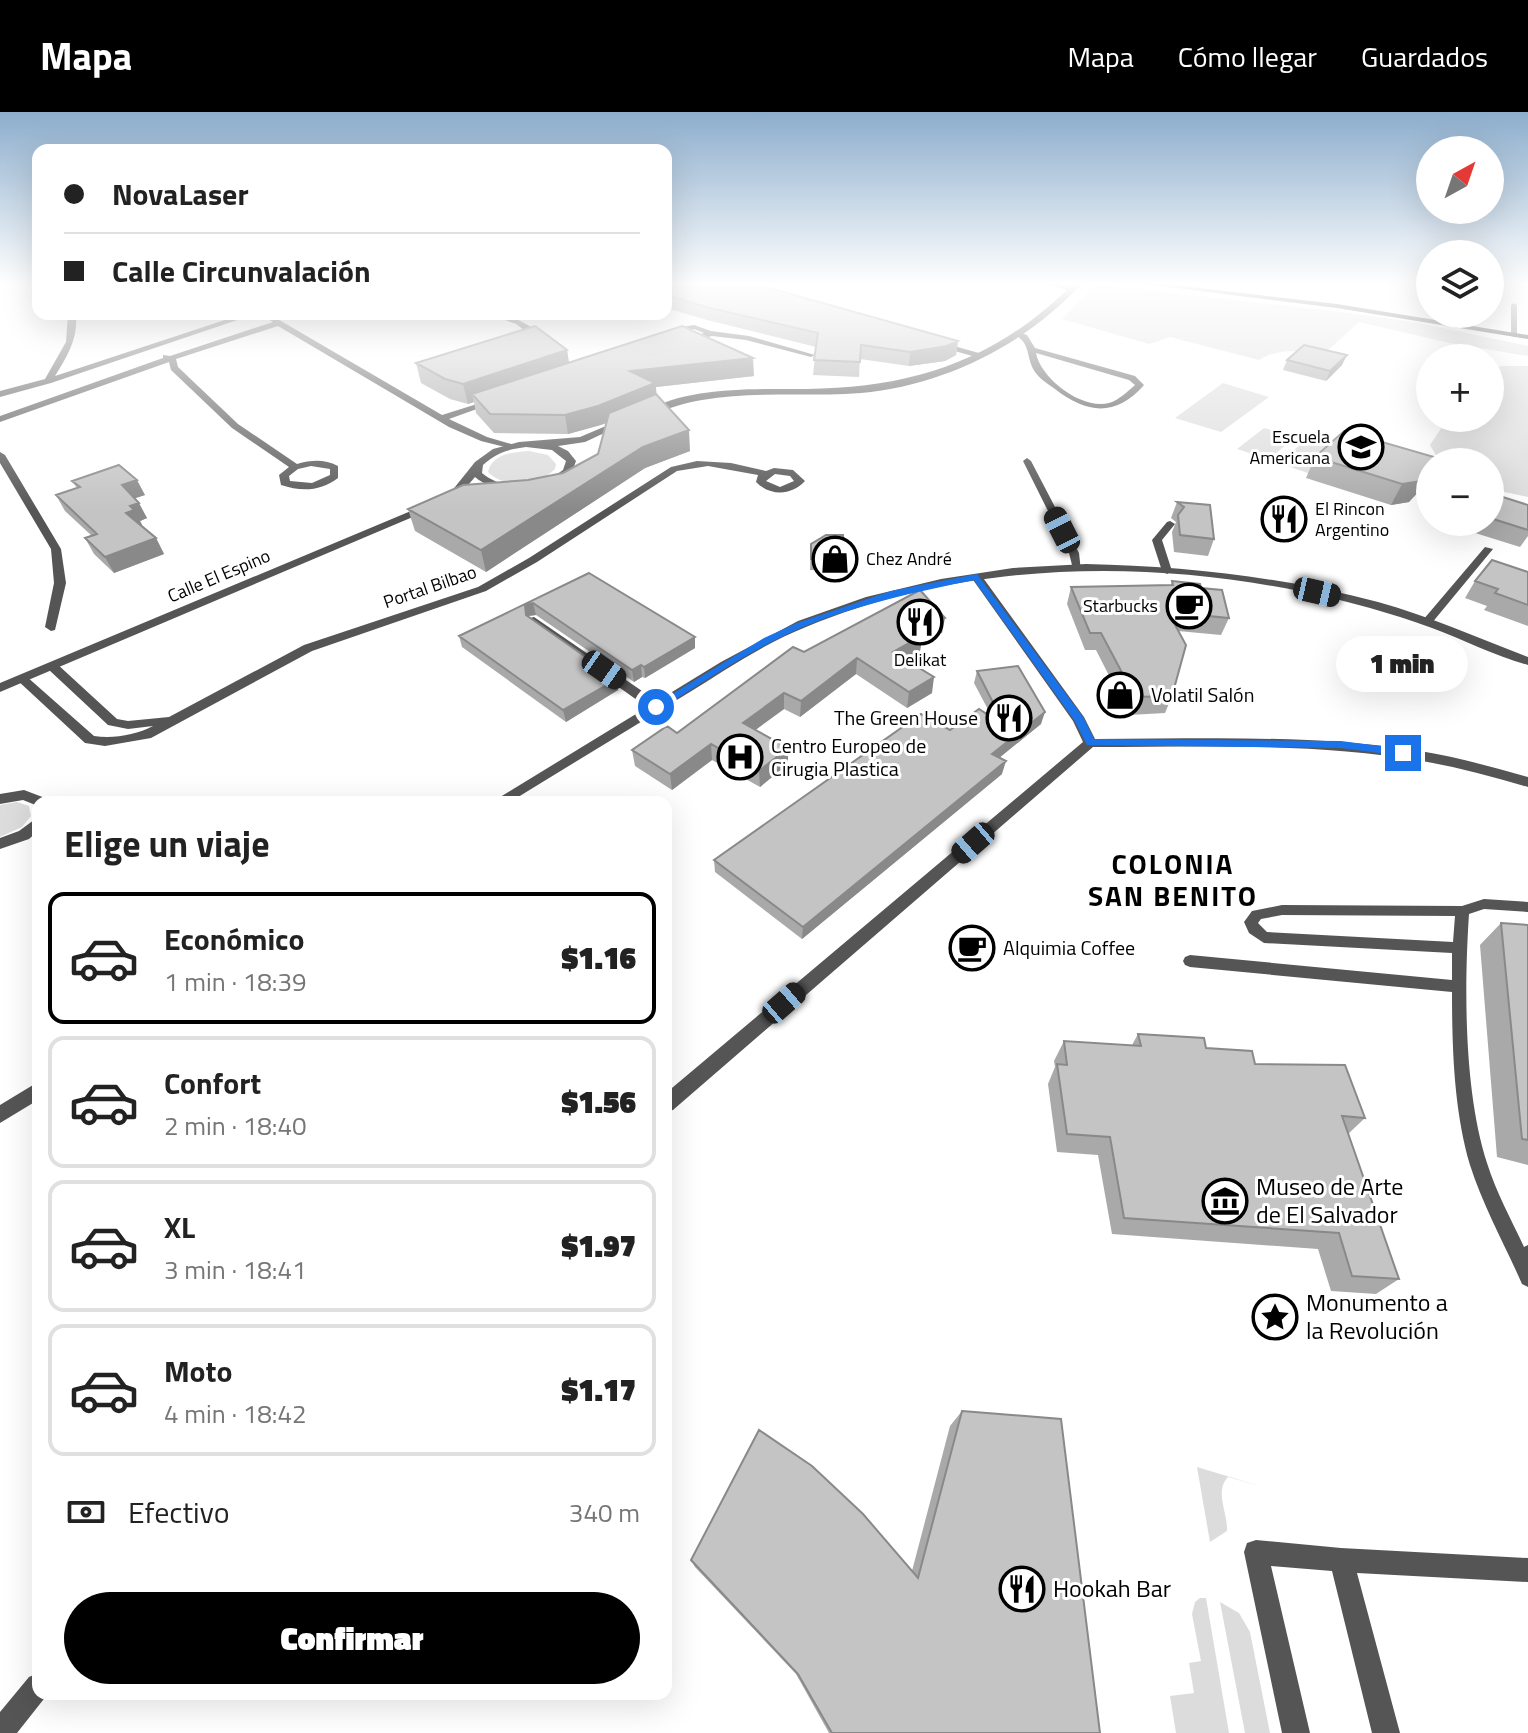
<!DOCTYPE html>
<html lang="es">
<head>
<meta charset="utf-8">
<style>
  :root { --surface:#fff; --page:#f6f6f6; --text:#222; --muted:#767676; --line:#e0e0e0; --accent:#000 }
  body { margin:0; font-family:"Titillium Web",sans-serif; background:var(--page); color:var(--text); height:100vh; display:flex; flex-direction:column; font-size:30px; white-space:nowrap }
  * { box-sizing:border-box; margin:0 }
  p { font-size:26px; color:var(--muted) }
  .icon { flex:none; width:44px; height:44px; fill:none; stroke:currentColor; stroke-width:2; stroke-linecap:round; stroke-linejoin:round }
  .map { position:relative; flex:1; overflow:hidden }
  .sheet { position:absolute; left:32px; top:684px; width:640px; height:904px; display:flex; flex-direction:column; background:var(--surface); border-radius:16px; box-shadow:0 8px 32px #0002 }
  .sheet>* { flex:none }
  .hud { position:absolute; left:32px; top:32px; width:640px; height:176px; border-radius:16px; box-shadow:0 8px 32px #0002; display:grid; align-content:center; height:176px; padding:0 32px; background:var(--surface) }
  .needle { width:52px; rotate:40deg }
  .tools { position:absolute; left:1416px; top:24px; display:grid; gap:16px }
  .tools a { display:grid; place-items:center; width:88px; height:88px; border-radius:50%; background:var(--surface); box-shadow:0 8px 32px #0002; font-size:40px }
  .end { position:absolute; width:36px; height:36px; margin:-18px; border:10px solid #1a73e8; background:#fff; box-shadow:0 0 0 4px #fff }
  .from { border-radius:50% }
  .bubble { position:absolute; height:56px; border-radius:28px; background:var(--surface); box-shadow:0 8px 32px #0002; font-size:26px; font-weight:800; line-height:56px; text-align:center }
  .car { position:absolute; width:24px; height:48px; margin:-24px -12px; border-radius:10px; box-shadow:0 0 6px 2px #0007; background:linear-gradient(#222 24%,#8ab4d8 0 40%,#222 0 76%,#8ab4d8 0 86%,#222 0) }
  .hud b { display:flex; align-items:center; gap:28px; height:76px; font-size:30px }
  .hud b+b { border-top:2px solid var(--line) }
  .hud i { width:20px; height:20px; background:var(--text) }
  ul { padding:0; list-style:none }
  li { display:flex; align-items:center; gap:24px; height:132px; margin:0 16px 12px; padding:0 16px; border:4px solid var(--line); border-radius:16px }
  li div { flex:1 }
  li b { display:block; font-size:30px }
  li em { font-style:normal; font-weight:800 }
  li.current { border-color:var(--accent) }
  li>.icon { width:72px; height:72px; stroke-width:1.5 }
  h2 { padding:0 32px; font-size:36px; line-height:96px }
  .pay { display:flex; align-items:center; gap:20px; height:88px; padding:0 32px; font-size:30px }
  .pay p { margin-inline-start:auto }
  .action { display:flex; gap:16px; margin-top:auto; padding:16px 32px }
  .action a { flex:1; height:92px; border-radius:48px; background:var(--accent); color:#fff; font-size:32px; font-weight:800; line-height:92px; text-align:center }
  header { display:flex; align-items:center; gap:48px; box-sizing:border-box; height:112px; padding:0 40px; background:var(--accent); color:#fff }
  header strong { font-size:38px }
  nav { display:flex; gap:44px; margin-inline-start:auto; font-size:28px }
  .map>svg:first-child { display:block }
</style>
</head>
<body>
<header>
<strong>Mapa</strong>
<nav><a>Mapa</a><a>Cómo llegar</a><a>Guardados</a></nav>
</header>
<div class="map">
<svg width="1528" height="1621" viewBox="0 0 1528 1621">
  <rect width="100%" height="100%" fill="#fff"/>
  <path fill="#dcdcdc" d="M1100,173L1342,200L1413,210L1528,234V244L1450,231L1359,210L1326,240C1302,240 1280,235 1259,248L1170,225L1149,232L1062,207L1093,175Z
    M1503,254H1528V385L1490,377V350H1440L1430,333L1448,306H1490V256Z
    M1223,271L1269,285L1221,320L1175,306Z
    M1264,316L1295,325L1269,347L1237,337Z
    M1306,328L1338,338L1311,362L1278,351Z
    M529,339L548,343L556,352L555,357C539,373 504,377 488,360C492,342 513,340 529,339Z
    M17,690L29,694L31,704L22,715L0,725V693Z
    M1197,1355L1263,1375L1228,1365C1214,1379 1228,1401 1227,1419L1210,1430Z
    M1200,1486H1206L1229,1621H1176L1170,1584L1194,1581L1189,1551L1201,1549L1192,1502L1195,1490Z
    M1220,1490L1239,1501L1250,1520L1270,1621H1245Z"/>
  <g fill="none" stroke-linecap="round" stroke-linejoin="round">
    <path fill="#555" fill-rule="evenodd" d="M1047,172H1058L1075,177L1072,179Z
      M1514,191L1517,193V223L1514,225L1511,223V193Z
      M1027,346L1031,349L1079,441L1081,459L1073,457L1069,441L1023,349Z
      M1170,409L1175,412L1162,428L1172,459L1167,462L1162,459L1152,428L1167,410Z
      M1485,435L1493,437L1431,512H1423V508Z
      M1484,787L1528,790V800L1484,797L1469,802C1464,877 1464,980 1487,1051C1496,1080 1511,1107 1524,1135L1528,1133V1175L1522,1172C1505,1133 1483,1094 1470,1053C1454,999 1452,936 1452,880L1190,855L1185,853L1183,849L1185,845L1190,843L1452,868V841L1264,831L1249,821L1244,810L1252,799L1282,793L1462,794ZM1282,803L1455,804L1453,830L1267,820L1258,811L1261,807Z"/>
    <path fill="#555" fill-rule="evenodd" d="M68,202H76C78,227 68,243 55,264L243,202H255L51,271L0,285V279L45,267L66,230Z
      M260,202H269L442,303L499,285V289L449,307L487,325L518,334L513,337L481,329L449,315L278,214L176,247L178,255L238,312L297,352C312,348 324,347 338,354V366C321,379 302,380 281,373L279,363L289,355L232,316L171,258L169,250L0,310V304L163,246V243L170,244L273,210ZM311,354L330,357V363L312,371L290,369L289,364L298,357Z
      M488,202C512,202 530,212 547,228L540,230L516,212Z
      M694,213L711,219L749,224L815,243L811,245L746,228L712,224L690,230L673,222L677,216ZM694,217L704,221L691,225L682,221Z
      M1015,219L1027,223L1035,236L1135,264L1144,273C1116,305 1087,302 1055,277C1048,272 1040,267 1035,260C1026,247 1031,231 1015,223ZM1036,241L1129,268L1135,273C1127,280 1119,288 1109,291C1082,298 1041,267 1036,241Z
      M936,229L979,241L980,243L976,245L933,233Z
      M0,340L5,343L61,437L66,471L55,518L51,519L45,515L54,471L51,437L0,351Z
      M697,349L731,351L766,359L774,356L793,358L805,369C791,384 770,384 756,370L758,363L708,354L677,359L537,450L486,479L312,539L151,626L105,634L85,631L16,567L22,563L26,564L94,624C113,627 136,623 153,614L128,617L108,613L48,557V551H56L117,607L128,609L169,605L304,533L478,475L529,446L671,355ZM775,362L790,364L794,369L780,375L766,369Z
      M973,463H981L1084,605L1095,627C1203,627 1313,622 1420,639C1457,645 1492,655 1528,665V675C1493,665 1458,655 1422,649C1314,630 1202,635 1093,635L673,998L666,1000V981L1083,630L1073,609L971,465Z
      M534,505L661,592V598H651L530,512V506Z
      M24,678L45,686L47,690H38V694L23,688L0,692V682Z
      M38,705V719L29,727L0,737V726L19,719Z
      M1256,1428L1341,1436L1528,1446V1470L1357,1461L1400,1621H1372L1332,1459L1271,1454L1310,1621H1282L1244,1440L1247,1431Z
      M38,1561V1582L47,1583L17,1621H0V1600L29,1565Z"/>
    <path fill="#555" fill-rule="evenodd" d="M1073,172H1081C1026,233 942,274 861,281C808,285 754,279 702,288C683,291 667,297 649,303L645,300C686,274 759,277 807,277C913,276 997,248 1073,172Z
      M620,308L628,310L585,330L558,334L568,339L576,349C564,388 501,387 475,365L456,387L447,385L475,350L493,337L519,330L580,325ZM526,335L552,338L566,349L563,358C540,376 506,381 482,361L483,353C496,341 509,337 526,335Z
      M430,391L435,394L434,396L0,580V571Z
      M1086,452C1185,454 1282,465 1378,490C1429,504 1478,526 1528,545V553C1495,544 1464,528 1432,516C1391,501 1348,489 1304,480C1140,446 963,450 806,515C763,532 724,559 685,583C627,619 568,654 510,690H492L721,550L798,509L866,485L941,467L1013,456Z
      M38,970V988L0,1011V993Z"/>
    <path fill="#222" fill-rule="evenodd" d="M1144,172H1165L1337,192L1528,223V227L1337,196Z"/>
  </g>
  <path fill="#a9a9a9" d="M666,172L958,229L956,243L945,249L909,254L860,247L859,265L813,263L816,235L707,208L666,196Z
    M567,238L569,251L754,264L656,275V282L690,339L645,356L486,460L415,419L408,397L563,361L598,342L607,311L568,322L494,321L476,301L474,290L468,292L450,287L421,271L416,251Z
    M1287,248L1342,253L1326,269L1283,258Z
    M1315,345L1441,347L1440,350H1430L1409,390L1391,393L1306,366Z
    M72,369L145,383L134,386L147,406L140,409L142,413L141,414L156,426L164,442L114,461L94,442L85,426L92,424L65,399L56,383L77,376Z
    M1490,381L1528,393V424L1520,435L1440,410H1490Z
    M1177,390L1210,393L1214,427L1208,444L1174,440L1172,420L1176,410L1171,406Z
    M811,432L844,448L843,459L810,458Z
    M1528,460V514L1484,498L1487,494L1465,486L1475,469Z
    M589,461L695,525V536L645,566L642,565L634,570L536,503L528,504L617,567L618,578L566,610L462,535L459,524Z
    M1172,469L1201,476L1229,506L1221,523L1178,519L1172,584L1165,601L1129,603L1096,538H1085L1067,492L1071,475L1171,473Z
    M942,521L922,526L920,539L906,547L932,581L907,596L856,562L800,605L784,597L755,618L788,636V652L760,675L712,648L672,678L635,654L632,638L677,621L804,540Z
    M977,559L1041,612L999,646L1002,662L802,827L715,760L714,748L950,618L992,605L974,571Z
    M1501,811L1528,813V1053L1497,1045L1480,833Z
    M1138,922L1206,936L1255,952L1365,1006L1348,1022L1399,1167L1376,1182L1331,1179L1318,1137L1112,1122L1098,1043L1057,1040L1048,972L1055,955L1054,949L1064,929L1132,933Z
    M962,1299L1100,1621H829L796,1562L695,1455L691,1448L912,1459L950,1314Z"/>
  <path fill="#898989" d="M958,229L956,243L945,249L909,254L910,240Z
    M567,238L570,258L472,282L474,290L468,292L463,272Z
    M1347,243L1342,253L1326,269L1330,259Z
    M753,246L754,264L656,275L657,290L601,313L568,322L565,303L630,259Z
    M689,318L690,339L645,356L486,460L481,438L643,335Z
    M1430,359V368L1409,390L1391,393L1402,372Z
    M137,368L145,383L130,388L122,373Z
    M139,391L147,406L140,409L142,413L134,416L126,401L130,394Z
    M156,426L164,442L114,461L105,445Z
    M533,491L536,503L528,504L526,503L525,493Z
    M945,506L942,521L922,526L920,539L891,556L893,540L907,514Z
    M695,525V536L645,566L644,555Z
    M857,546L856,562L800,605L801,589Z
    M641,553L642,565L634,570L632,558Z
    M934,565L932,581L907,596L909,580Z
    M617,567L618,578L566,610L563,598Z
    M784,581V597L743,627V611Z
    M1045,600L1041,612L989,654L992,642Z
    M711,632L712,648L672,678L670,662Z
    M788,636V652L760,675L759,659Z
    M1006,649L1002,662L802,827L803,815Z"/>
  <path fill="#c4c4c4" stroke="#898989" stroke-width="2" d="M666,172H755L958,229L947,234L910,240L861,233L860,250L814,248L818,221L706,195L666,183Z
    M535,214L567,238L463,272L445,267L416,251Z
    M682,214L753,246L630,259L655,271L598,294L565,303L490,302L472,282Z
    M1304,233L1347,243L1330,259L1287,248Z
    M656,282L689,318L643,335L481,438L408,397L463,373L528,368L563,361L598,342L609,301Z
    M1344,319L1441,347L1439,350H1430V359L1421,369L1402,372L1315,345Z
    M119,353L137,368L122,373L139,391L130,394L134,398L126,401L156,426L105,445L85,426L97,422L56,383L80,375L72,369Z
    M1490,381L1528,393V418L1490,406Z
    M1177,390L1210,393L1214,427L1180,423L1178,403L1184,395Z
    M826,423H843L844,448L811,447V432Z
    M1492,448L1528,460V493L1495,481L1498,477L1475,469Z
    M589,461L695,525L644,555L641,553L632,558L533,491L525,493L526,503L617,567L563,598L459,524Z
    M1172,469L1200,472L1201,476L1222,478L1229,506L1168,500L1186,533L1172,584L1135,585L1101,521H1090L1071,475L1173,473Z
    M920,478L945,506L907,514L923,523L893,540L934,565L909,580L857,546L801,589L784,581L743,611L788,636L759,659L711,632L670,662L632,638L667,614L677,621L793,535L804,540Z
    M1018,554L1045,600L992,642L1006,649L803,815L714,748L921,602L950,618L979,597L1005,614L977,559Z
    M1501,811L1528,813V1028L1522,1027Z
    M1138,922L1204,926L1206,936L1252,939L1255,952L1345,953L1365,1006L1342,1004L1399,1167L1352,1164L1339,1121L1124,1106L1110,1025L1067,1022L1057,952L1067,953L1064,929L1141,934Z
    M962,1299L1061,1307L1100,1621H832L798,1562L691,1448L759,1318L812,1354L863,1402L918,1466Z"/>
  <linearGradient id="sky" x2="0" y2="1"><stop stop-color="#8cadcc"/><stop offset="0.43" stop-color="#fff"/><stop offset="1" stop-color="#fff" stop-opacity="0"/></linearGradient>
  <rect width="1528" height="399" fill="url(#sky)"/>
  <path fill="#1a73e8" d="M977,462L1083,605L1094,627L1341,629L1403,637L1409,641L1403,644L1341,636L1087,633L1074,608L974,468C916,480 858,492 803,515C753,536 706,569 660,597L651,595L764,526L797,511L891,479Z"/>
  <defs>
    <g id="school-ring" transform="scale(2.3)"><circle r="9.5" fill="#fff" stroke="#000" stroke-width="1.5"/><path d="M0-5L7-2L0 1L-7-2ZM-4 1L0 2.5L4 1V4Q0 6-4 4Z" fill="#000"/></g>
    <g id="restaurant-ring" transform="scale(2.3)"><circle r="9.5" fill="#fff" stroke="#000" stroke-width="1.5"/><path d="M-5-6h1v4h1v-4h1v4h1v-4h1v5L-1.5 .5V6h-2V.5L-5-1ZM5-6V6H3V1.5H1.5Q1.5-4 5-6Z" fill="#000"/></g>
    <g id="shop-ring" transform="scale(2.3)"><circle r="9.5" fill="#fff" stroke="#000" stroke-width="1.5"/><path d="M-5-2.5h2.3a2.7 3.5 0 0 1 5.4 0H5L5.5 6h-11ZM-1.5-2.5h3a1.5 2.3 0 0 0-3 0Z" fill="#000"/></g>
    <g id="cafe-ring" transform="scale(2.3)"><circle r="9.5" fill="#fff" stroke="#000" stroke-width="1.5"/><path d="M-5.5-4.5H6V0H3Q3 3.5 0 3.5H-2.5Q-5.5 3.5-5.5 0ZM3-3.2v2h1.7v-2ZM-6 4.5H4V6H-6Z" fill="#000"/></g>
    <g id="hospital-ring" transform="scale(2.3)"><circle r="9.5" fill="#fff" stroke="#000" stroke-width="1.5"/><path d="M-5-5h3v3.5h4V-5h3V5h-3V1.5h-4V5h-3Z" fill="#000"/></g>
    <g id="museum-ring" transform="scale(2.3)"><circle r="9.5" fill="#fff" stroke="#000" stroke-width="1.5"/><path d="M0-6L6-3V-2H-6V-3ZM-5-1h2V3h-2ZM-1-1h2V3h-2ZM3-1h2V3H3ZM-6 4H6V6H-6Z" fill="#000"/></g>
    <g id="sight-ring" transform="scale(2.3)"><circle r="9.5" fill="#fff" stroke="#000" stroke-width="1.5"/><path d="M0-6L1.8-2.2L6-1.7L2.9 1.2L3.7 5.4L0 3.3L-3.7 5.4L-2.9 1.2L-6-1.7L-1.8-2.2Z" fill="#000"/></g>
  </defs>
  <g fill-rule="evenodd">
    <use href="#school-ring" x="1361" y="335"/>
    <use href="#restaurant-ring" x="1284" y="407"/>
    <use href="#shop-ring" x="835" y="447"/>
    <use href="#cafe-ring" x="1189" y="494"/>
    <use href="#restaurant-ring" x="920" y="510"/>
    <use href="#shop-ring" x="1120" y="583"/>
    <use href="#restaurant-ring" x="1009" y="606"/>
    <use href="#hospital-ring" x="740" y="645"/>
    <use href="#cafe-ring" x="972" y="836"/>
    <use href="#museum-ring" x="1225" y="1089"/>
    <use href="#sight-ring" x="1275" y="1205"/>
    <use href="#restaurant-ring" x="1022" y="1477"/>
  </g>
  <g text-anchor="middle" stroke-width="6" stroke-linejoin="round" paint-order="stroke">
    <g font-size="18" fill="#000" stroke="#fff" text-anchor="end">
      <text x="1330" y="331">Escuela<tspan x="1330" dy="21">Americana</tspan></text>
      <text x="1315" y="403" text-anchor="start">El Rincon<tspan x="1315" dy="21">Argentino</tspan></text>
      <text x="866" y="453" text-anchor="start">Chez André</text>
      <text x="1158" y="500">Starbucks</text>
      <text x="920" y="554" text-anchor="middle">Delikat</text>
    </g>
    <g font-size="18" fill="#000" stroke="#fff">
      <text transform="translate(219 464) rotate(-23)" y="6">Calle El Espino</text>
      <text transform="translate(430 475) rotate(-19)" y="6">Portal Bilbao</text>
    </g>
    <g font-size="20" fill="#000" stroke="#fff" text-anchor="start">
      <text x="1151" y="590">Volatil Salón</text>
      <text x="978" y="613" text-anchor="end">The Green House</text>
      <text x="771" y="641">Centro Europeo de<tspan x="771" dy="23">Cirugia Plastica</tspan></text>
      <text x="1003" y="843">Alquimia Coffee</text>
    </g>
    <g font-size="24" fill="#000" stroke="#fff" text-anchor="start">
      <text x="1256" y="1083">Museo de Arte<tspan x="1256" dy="28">de El Salvador</tspan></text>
      <text x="1306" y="1199">Monumento a<tspan x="1306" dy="28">la Revolución</tspan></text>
      <text x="1053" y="1485">Hookah Bar</text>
    </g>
    <g font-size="28" font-weight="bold" letter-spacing="2" fill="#000" stroke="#fff">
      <text x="1173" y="762">COLONIA<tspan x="1173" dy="32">SAN BENITO</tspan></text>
    </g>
  </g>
</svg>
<div class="tools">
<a><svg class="needle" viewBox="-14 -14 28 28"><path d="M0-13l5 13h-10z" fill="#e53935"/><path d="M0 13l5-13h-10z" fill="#767676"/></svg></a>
<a><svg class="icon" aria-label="layers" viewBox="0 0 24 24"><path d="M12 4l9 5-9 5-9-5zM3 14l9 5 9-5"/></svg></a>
<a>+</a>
<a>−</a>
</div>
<i class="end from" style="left:656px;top:595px"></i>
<i class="end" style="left:1403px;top:641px"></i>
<div class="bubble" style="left:1336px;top:524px;width:132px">1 min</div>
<i class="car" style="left:1062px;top:418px;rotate:333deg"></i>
<i class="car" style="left:1317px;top:480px;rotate:103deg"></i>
<i class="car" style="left:604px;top:558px;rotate:125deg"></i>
<i class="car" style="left:973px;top:731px;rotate:229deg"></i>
<i class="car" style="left:784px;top:891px;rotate:49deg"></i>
<div class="hud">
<b><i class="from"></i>NovaLaser</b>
<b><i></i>Calle Circunvalación</b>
</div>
<section class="sheet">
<h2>Elige un viaje</h2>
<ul>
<li class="current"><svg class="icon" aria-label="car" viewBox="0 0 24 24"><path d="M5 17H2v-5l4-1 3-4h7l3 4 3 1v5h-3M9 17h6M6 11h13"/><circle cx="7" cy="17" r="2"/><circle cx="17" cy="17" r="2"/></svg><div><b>Económico</b><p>1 min · 18:39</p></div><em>$1.16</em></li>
<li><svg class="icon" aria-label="car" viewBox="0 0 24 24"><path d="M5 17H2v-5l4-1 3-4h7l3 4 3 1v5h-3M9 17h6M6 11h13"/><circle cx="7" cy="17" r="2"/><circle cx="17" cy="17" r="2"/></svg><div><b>Confort</b><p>2 min · 18:40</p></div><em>$1.56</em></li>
<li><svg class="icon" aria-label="car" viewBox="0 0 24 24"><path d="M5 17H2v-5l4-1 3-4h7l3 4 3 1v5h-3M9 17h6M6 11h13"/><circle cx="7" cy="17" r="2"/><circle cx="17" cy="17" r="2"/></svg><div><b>XL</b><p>3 min · 18:41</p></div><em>$1.97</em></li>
<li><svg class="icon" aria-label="car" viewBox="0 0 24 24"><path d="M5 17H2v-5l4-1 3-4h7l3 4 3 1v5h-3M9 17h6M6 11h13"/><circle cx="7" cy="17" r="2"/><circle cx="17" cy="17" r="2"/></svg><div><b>Moto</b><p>4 min · 18:42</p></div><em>$1.17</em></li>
</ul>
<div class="pay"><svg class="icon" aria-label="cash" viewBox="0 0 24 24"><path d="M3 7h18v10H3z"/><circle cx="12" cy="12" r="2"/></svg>Efectivo<p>340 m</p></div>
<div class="action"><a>Confirmar</a></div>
</section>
</div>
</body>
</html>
